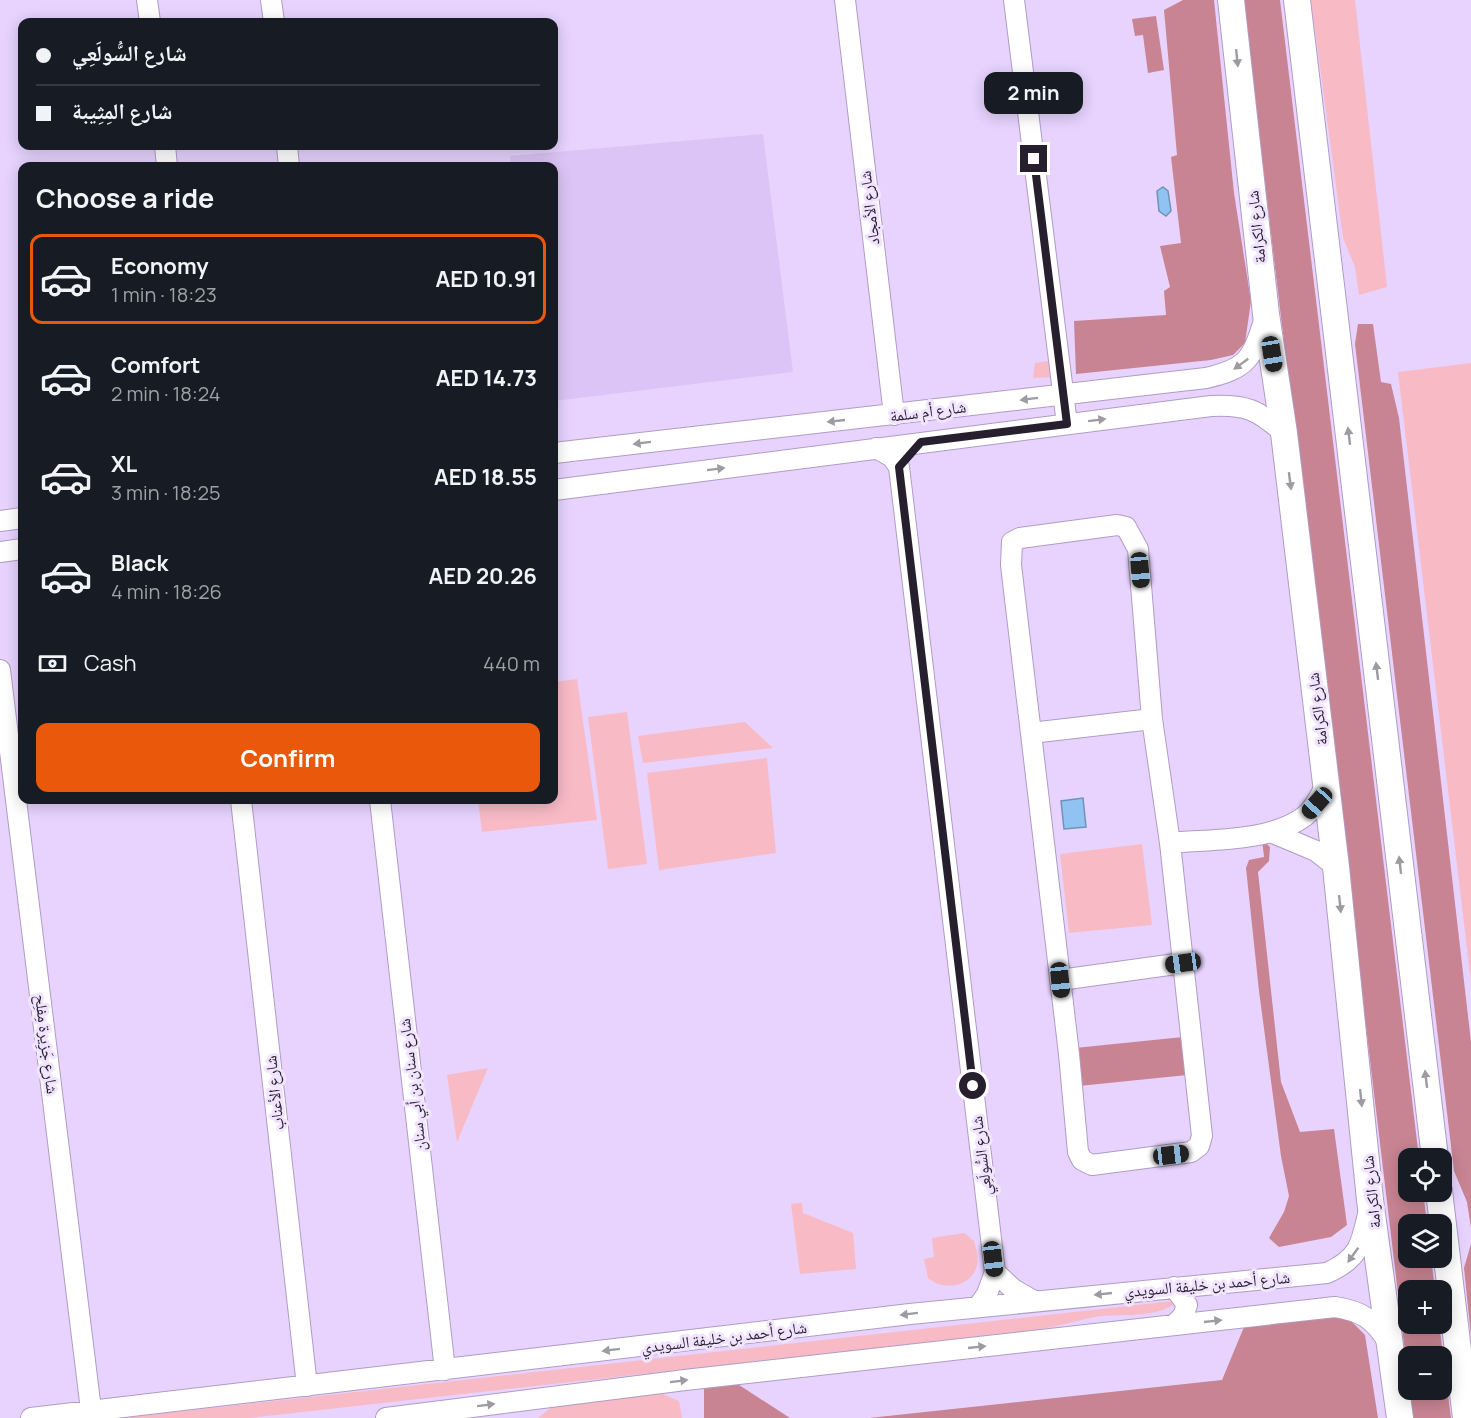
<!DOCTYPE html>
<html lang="en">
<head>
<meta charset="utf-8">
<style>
  :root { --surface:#171b24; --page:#242831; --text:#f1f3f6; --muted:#9ea1a6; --line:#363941; --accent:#ea580c }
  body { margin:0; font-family:Manrope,"Noto Naskh Arabic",sans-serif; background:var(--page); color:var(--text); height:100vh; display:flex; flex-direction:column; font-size:22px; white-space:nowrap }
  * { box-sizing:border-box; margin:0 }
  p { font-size:20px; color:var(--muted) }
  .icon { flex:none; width:33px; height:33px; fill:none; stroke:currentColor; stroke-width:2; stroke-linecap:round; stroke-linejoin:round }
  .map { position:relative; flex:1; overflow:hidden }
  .sheet { position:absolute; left:18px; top:162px; width:540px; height:642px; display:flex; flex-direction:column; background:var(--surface); border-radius:12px; box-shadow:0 3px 15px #0003 }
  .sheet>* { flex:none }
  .guide { position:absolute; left:18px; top:18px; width:540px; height:132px; border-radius:12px; box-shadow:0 3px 15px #0003; display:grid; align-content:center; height:132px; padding:0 18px; background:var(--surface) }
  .fabs { position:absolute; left:1398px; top:1148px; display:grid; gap:12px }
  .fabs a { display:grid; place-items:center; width:54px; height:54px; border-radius:12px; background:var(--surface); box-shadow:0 3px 15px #0003; font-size:30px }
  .end { position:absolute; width:27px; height:27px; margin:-14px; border:8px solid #261f2e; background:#fff; box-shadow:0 0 0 3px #fff }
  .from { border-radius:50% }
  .bubble { position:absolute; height:42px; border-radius:12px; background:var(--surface); box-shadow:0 3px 15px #0003; font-size:20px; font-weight:700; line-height:42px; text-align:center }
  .car { position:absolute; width:18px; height:36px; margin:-18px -9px; border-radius:8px; box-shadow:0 0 4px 2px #0007; background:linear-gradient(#222 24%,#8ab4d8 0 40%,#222 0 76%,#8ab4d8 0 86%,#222 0) }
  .guide b { display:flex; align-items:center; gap:21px; height:57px; font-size:22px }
  .guide b+b { border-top:2px solid var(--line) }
  .guide i { width:15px; height:15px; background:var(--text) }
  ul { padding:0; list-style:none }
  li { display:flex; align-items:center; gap:18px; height:90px; margin:0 12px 9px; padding:0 6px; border:3px solid transparent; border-radius:12px }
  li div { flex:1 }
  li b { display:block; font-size:22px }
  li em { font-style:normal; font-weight:700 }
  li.active { border-color:var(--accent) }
  li>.icon { width:54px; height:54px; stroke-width:1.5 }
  h2 { padding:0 18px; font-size:27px; line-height:72px }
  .pay { display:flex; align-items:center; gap:15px; height:66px; padding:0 18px; font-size:22px }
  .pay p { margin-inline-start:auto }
  .cta { display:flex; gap:12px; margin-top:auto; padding:12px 18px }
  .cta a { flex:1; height:69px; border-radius:12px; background:var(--accent); color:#fff; font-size:24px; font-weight:700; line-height:69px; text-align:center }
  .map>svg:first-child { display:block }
</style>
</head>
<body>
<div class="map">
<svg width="1471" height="1418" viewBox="0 0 1471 1418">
  <rect width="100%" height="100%" fill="#e7d3fe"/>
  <path fill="#dcc5f6" d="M763,134L793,372L554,401V166H511L510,156Z"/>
  <path fill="#f8bbc6" d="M1311,0H1355L1387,287L1359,295L1355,267L1343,238Z
    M1048,361L1053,363L1052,377L1033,378L1035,363Z
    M1471,363V982L1398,372Z
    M577,679L597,820L482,832L478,800H554V682Z
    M627,712L647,864L608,869L588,717Z
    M745,722L773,748L643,763L638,736Z
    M767,758L776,853L659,870L647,773Z
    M1142,844L1152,925L1069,933L1060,854Z
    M488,1068L457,1142L447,1075Z
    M802,1203L803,1213L853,1233L856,1269L800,1274L791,1204Z
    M964,1233L974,1241C976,1248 979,1258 977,1266C970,1288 943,1291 928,1278L924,1259L934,1257L932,1238Z
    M1173,1301V1305C1149,1320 1116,1312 1090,1318C1072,1322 1054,1327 1036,1330L249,1418H121Z
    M658,1392L679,1401L682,1418H538L553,1406Z"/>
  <path fill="#c88492" d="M1183,0H1214L1234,193L1251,301L1245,343L1233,355L1211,360L1076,374L1074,321L1166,315L1164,291L1170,287L1160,246L1181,243L1171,157L1177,155L1164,10Z
    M1243,0H1280L1419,1158H1408V1191H1423L1427,1224H1408V1257H1431L1435,1290H1408V1323H1439L1451,1418H1413L1410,1389H1442V1356H1408V1377Z
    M1156,16L1164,70L1148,73L1143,35L1135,36L1132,19Z
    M1358,324H1373L1381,382L1391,384L1399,418L1471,1042V1228L1467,1202L1454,1171L1355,344Z
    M1262,839L1270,847L1269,861L1258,872L1281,1082L1300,1132L1334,1129L1347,1225L1331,1237L1279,1247L1269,1238L1284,1212L1289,1196L1281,1156L1259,991L1246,868L1249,860L1264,857Z
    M1183,1037L1187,1075L1079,1086L1075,1048Z
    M1471,1244V1336L1464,1268Z
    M1346,1316L1365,1335L1378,1418H869L1222,1380L1244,1327Z
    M736,1383L790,1418H704V1385Z"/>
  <path fill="#90c3f1" stroke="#7092b6" stroke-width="1.5" d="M1163,187L1168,191L1171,211L1166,216L1159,211L1157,191Z
    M1083,798L1086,827L1064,829L1061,801Z"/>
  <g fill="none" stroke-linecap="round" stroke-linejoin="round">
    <g stroke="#af9cc5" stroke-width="22">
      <path id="minor" d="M147,0L150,22
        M271,0L274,22
        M845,0L894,415
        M1014,0L1067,424
        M165,146L167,166
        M287,146L289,166
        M876,448L892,457L899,467L995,1272L987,1294L978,1307
        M554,453L1206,378C1246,369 1253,359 1264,320
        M554,490L1211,406C1246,404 1258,410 1284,433
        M0,521L22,518
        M1117,525L1126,527L1138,549L1152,719L1170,843L1202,1136L1199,1146L1191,1152L1092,1165L1082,1160L1078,1152L1069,1054L1011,565L1012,542L1020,538Z
        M0,552L22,549
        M0,670L92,1418
        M1031,733L1152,719
        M241,800L307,1386
        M380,800L445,1370
        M1273,833L1316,851L1336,867
        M1170,843C1212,839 1271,842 1305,816C1315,808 1320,796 1326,785
        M1060,980L1183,963
        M995,1272L1013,1289L1034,1301
        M1174,1287L1187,1305L1183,1316L1174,1325
        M31,1418L910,1314L1327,1273C1358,1259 1361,1246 1368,1214
        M386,1418L685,1380L1335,1307C1361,1311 1374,1319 1388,1342"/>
    </g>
    <g stroke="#af9cc5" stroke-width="28">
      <path id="major" d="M1231,0L1266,314L1284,433L1336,867L1370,1200L1400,1418
        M1297,0L1435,1158
        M1439,1191L1466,1418"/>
    </g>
    <use href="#minor" stroke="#fff" stroke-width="20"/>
    <use href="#major" stroke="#fff" stroke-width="26"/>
  </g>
  <defs><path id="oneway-solid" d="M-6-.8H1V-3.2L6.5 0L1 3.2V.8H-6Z" transform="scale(1.5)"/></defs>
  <g fill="#9d9aa1">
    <use href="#oneway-solid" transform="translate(1237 58) rotate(84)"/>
    <use href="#oneway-solid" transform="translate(1241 364) rotate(144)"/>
    <use href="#oneway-solid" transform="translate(1029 399) rotate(173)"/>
    <use href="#oneway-solid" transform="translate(1097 420) rotate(-7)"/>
    <use href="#oneway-solid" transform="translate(836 421) rotate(174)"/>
    <use href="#oneway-solid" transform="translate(1349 436) rotate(-97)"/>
    <use href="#oneway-solid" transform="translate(642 443) rotate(173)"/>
    <use href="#oneway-solid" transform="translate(716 469) rotate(-7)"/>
    <use href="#oneway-solid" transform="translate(1290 481) rotate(83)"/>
    <use href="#oneway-solid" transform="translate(1377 671) rotate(-97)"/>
    <use href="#oneway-solid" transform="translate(1400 865) rotate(-97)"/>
    <use href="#oneway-solid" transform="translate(1340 904) rotate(84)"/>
    <use href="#oneway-solid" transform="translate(1426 1079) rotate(-97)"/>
    <use href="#oneway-solid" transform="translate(1361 1098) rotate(84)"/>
    <use href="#oneway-solid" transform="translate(1353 1255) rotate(126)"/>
    <use href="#oneway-solid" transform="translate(1103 1294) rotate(174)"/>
    <use href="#oneway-solid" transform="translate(909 1314) rotate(173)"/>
    <use href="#oneway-solid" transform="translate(1213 1321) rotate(-6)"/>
    <use href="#oneway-solid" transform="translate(977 1347) rotate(-6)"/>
    <use href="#oneway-solid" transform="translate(611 1350) rotate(173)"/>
    <use href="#oneway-solid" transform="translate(679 1381) rotate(-7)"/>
    <use href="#oneway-solid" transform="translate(486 1405) rotate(-7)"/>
  </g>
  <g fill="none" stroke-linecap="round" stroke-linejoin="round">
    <path stroke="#261f2e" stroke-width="8" d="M973,1086L899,467L921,442L1067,424L1034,159"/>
  </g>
  <g text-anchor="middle" stroke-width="6" stroke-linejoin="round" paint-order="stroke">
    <g font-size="16" fill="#261f2e" stroke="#f0e4fe">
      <text transform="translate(869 208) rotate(-97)" y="6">شارع الأمجاد</text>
      <text transform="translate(1256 227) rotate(-96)" y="6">شارع الكرامة</text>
      <text transform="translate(928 411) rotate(-7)" y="6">شارع أم سلمة</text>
      <text transform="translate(1317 709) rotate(-97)" y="6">شارع الكرامة</text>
      <text transform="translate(47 1044) rotate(83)" y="6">شارع جَزِيرة مِفلِح</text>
      <text transform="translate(412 1085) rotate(-97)" y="6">شارع سنان بن أبي سنان</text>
      <text transform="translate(274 1093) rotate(-96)" y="6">شارع الأعناب</text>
      <text transform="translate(981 1156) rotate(-97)" y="6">شارع السُّولَعِي</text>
      <text transform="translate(1371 1192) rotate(-96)" y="6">شارع الكرامة</text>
      <text transform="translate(1207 1284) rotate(-5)" y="6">شارع أحمد بن خليفة السويدي</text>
      <text transform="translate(724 1337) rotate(-7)" y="6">شارع أحمد بن خليفة السويدي</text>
    </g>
  </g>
</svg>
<div class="fabs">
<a><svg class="icon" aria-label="locate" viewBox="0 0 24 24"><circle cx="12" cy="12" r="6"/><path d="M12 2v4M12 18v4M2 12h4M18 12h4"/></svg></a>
<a><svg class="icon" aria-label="layers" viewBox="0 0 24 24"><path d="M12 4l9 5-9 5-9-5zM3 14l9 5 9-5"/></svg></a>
<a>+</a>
<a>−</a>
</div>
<i class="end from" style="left:973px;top:1086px"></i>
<i class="end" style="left:1034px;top:159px"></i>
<div class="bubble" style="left:984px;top:72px;width:99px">2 min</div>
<i class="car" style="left:1272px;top:354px;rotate:171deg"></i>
<i class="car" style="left:1140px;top:570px;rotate:175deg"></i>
<i class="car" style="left:1317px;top:803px;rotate:222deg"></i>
<i class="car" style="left:1183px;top:963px;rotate:262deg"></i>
<i class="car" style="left:1060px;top:980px;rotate:174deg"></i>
<i class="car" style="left:1171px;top:1155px;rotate:83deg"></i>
<i class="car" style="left:993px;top:1259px;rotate:173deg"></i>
<div class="guide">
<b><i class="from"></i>شارع السُّولَعِي</b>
<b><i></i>شارع المِثِيبة</b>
</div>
<section class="sheet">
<h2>Choose a ride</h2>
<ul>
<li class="active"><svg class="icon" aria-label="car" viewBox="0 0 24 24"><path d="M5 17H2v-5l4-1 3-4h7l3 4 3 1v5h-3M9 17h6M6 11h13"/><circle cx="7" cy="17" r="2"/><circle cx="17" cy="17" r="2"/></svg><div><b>Economy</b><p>1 min · 18:23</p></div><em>AED 10.91</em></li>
<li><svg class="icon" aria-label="car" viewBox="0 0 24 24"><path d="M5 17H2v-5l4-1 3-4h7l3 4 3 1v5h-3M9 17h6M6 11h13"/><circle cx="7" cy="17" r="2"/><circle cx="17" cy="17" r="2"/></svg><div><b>Comfort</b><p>2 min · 18:24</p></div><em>AED 14.73</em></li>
<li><svg class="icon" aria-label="car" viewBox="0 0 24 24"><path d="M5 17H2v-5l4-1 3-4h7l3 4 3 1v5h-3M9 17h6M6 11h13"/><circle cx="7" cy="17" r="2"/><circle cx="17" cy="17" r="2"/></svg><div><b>XL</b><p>3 min · 18:25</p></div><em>AED 18.55</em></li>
<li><svg class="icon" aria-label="car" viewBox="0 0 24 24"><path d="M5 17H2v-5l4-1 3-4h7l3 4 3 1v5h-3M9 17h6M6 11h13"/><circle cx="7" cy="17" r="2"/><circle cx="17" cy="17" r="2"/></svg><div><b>Black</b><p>4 min · 18:26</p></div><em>AED 20.26</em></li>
</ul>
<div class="pay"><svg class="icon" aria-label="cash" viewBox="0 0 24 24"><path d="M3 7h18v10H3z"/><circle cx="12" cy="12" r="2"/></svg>Cash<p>440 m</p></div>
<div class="cta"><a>Confirm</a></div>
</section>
</div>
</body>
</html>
